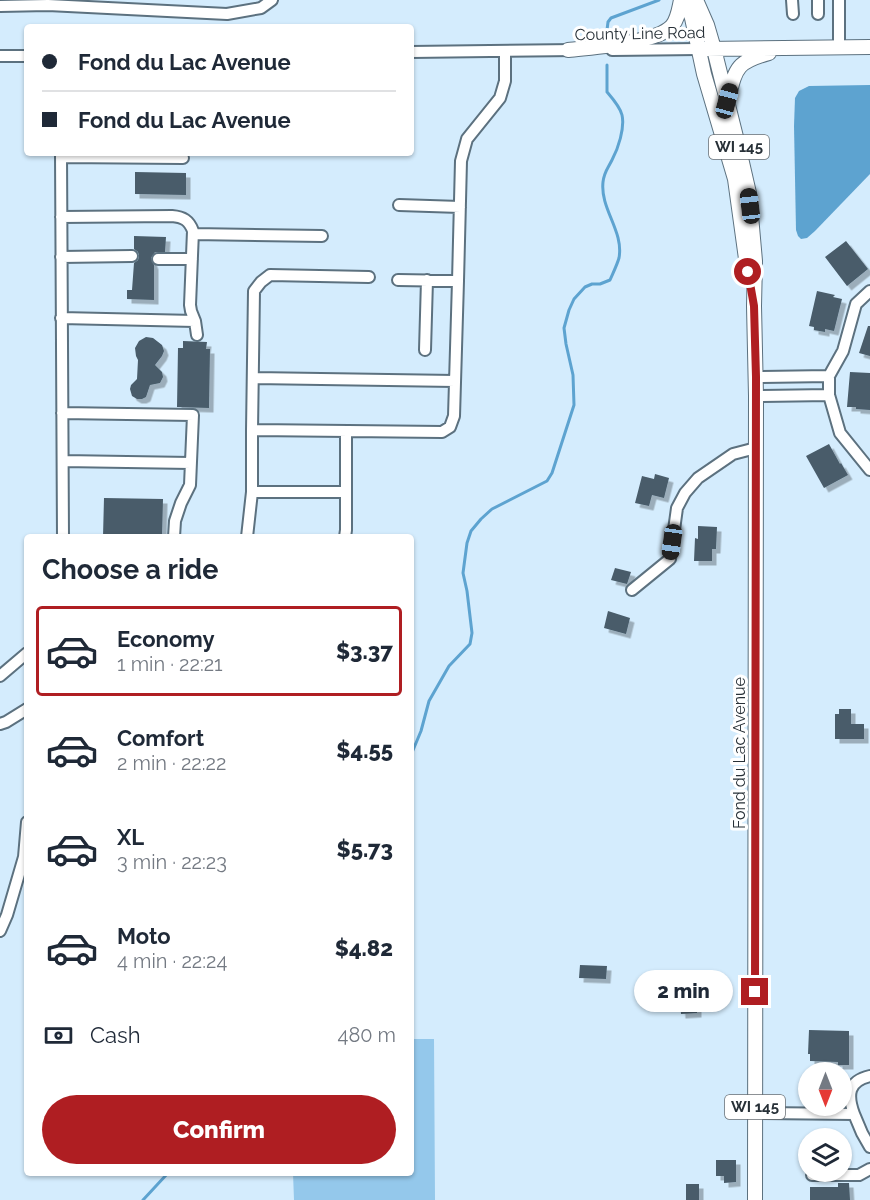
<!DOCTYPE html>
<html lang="en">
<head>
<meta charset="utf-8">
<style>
  :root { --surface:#fff; --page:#f2f2f3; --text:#1f2937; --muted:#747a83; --line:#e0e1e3; --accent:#af1e22 }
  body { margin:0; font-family:Raleway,sans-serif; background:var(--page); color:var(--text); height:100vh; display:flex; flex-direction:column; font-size:22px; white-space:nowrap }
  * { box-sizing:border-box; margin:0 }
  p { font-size:20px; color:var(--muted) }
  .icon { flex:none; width:33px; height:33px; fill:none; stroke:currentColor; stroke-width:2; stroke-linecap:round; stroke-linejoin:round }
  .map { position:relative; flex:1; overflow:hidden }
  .drawer { position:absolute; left:24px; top:534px; width:390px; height:642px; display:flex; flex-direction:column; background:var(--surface); border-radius:6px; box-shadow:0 2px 4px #0004 }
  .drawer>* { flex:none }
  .guide { position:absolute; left:24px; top:24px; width:390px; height:132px; border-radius:6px; box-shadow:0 2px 4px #0004; display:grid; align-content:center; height:132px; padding:0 18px; background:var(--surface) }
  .needle { width:39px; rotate:180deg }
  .tools { position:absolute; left:798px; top:1062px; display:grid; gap:12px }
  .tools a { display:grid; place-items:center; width:54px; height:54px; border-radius:50%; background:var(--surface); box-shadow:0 2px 4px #0004; font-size:30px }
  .end { position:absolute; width:27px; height:27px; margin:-14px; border:8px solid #af1e22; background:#fff; box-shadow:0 0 0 3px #fff }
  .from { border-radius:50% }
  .bubble { position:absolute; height:42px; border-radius:21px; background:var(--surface); box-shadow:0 2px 4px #0004; font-size:20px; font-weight:800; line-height:42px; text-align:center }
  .car { position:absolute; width:18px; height:36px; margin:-18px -9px; border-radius:8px; box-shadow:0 0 4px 2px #0007; background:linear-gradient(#222 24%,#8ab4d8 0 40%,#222 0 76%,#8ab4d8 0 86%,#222 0) }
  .guide b { display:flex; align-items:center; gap:21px; height:57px; font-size:22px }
  .guide b+b { border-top:2px solid var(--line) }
  .guide i { width:15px; height:15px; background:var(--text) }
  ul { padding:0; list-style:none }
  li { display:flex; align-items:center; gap:18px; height:90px; margin:0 12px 9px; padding:0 6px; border:3px solid transparent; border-radius:6px }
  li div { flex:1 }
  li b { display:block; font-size:22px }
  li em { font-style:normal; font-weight:800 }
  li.active { border-color:var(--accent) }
  li>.icon { width:54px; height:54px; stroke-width:1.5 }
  h2 { padding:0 18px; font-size:27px; line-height:72px }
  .pay { display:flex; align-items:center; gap:15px; height:66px; padding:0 18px; font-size:22px }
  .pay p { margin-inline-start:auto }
  .button { display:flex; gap:12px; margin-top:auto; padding:12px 18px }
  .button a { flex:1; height:69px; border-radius:36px; background:var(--accent); color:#fff; font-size:24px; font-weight:800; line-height:69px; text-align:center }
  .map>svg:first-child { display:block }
</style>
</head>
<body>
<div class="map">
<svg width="870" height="1200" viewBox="0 0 870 1200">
  <defs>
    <filter id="shadow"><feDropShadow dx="4.5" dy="4.5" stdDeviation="0" flood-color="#0004"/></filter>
  </defs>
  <rect width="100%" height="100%" fill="#d4ecfd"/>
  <path fill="#94c8eb" d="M411,1039H434L435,1200H294L293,1173H411Z"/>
  <path fill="#5da3d0" d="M870,85V174L815,231L807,238L801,239L798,236L796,230L794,126L795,98L799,91L809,86Z"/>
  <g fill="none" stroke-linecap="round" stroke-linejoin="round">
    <path stroke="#5da3d0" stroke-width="3" d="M607,30L608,22L611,18L659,0
      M411,755L421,731L429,701L449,666L470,644L472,633L467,591L463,573L467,543L471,531L481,519L492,509L547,481L552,473L574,405L573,375L566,344L564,328L569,310L574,299L585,287L592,284H600L610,280C613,273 617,265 619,258C624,231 600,209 603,182C604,172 608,168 612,160C618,149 625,128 622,115C620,107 613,99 607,92V65
      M143,1200L168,1173"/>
  </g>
  <path fill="#485c6a" filter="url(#shadow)" d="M135,172L186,173V195L135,194Z
    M134,236L166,237L165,252H155L151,258L154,265V300L127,299V290H132L134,263L138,260L139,256L138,252L134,249Z
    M846,241L868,269L847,286L825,257Z
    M817,291L835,295L833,297L842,299L834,331L825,329V332L814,330V327L809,326Z
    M868,326H870V356L859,353Z
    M146,337L153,338L162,345L164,351L162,356L155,365L162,372L163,377L160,383L150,385L146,397L142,399H137L132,396L130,389L131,385L137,379L138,360L136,356L135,348L139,341Z
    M183,341L207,342L206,349H210L209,408L177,407L178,348H183Z
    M850,372L870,373V410L856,409V407H847Z
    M829,444L840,464L841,463L848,475L824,488L806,456Z
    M655,474L669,478L664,498L652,495L649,506L635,503L642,476L654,479Z
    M104,498L163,499L162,537H103Z
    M698,526L717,527L716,549H712V561H694L695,538L698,539Z
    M615,568L631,572L627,584L611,580Z
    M608,611L630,618L626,634L604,628Z
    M839,709H851V724H864V739H835V714H839Z
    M580,965L607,966L606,979L579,978Z
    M691,971H704L705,996H707V1005H697V1013L681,1014L680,1001L687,1000L686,982H692Z
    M809,1030L849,1031V1065H838V1062L810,1061V1054H808Z
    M716,1160H736V1182L724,1183V1176H716Z
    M838,1183H849L850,1200H810V1187H838Z
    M686,1184H699V1200H686Z"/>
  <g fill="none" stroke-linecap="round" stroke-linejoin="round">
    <g stroke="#5c717f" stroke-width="14">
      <path id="minor" d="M792,0L793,14
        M818,0V14
        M0,6L48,5L227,14L261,8L272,0
        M839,47V0
        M612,50L698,49
        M411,52L576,50
        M0,56H27
        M61,153L63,537
        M61,157L183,158
        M399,205L460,207
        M61,217L172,216C183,217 189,220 193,231L190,305L191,311L195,321L197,335
        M193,234L322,236
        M61,257L132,256
        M158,259H192
        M369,277L270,275L261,282L254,291L252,430L442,432L450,427L454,416L458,281
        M398,280L458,281L461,161L467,139L500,98L505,81V51
        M870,291L856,304L843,351L829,376V395L840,433L870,470
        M61,318L195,321
        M425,350L427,280
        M756,377L829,376
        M253,378L455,381
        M756,396L829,395
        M62,413L193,415L190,485L181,503L175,521L174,537
        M63,461L191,463
        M252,492H346
        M247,537L252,492V430
        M345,537L346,530V431
        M632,590L670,559L677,508L685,493L698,478L733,454L756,448
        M0,676L27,653
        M0,724L6,722L27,709
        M0,931L7,915L24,857L27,822
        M755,1113L854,1114L862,1133L870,1147
        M854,1114C847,1095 848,1081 870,1076
        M812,1175H859L870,1169"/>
    </g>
    <g stroke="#5c717f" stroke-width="16">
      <path id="major" d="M686,0L692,18L704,74L735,179L747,266
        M696,0L707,25L714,49L738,145L749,193L755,261L754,306L756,396L755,1200
        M706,49L870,47
        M568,50C592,47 655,44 672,26C678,19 679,9 681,0
        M728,99C736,68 736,62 769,53"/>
    </g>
    <use href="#minor" stroke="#fff" stroke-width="10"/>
    <use href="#major" stroke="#fff" stroke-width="14"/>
  </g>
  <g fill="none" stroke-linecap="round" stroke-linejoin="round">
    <path stroke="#af1e22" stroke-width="8" d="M748,272L754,306L756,377L755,992"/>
  </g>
  <g text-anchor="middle" stroke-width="6" stroke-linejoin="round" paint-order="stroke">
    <g fill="#fff" stroke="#686e73" stroke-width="1.5">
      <rect x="709" y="135" width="60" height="24" rx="4.5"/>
      <rect x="725" y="1095" width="60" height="24" rx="4.5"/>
    </g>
    <g font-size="15" font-weight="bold" fill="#273037">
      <text x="739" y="152">WI 145</text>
      <text x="755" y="1112">WI 145</text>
    </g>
    <g font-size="16" fill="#273037" stroke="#fff">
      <text transform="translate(640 33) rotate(-1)" y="6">County Line Road</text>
      <text transform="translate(739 753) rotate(-90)" y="6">Fond du Lac Avenue</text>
    </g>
  </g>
</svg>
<div class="tools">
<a><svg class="needle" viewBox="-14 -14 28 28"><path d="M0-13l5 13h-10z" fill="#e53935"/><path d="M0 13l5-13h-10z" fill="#747a83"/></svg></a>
<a><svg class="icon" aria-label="layers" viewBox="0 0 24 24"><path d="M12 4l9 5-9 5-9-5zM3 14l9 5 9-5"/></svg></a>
</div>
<i class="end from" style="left:748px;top:272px"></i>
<i class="end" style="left:755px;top:992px"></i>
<div class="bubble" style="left:634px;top:970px;width:99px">2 min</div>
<i class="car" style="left:727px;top:101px;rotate:15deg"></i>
<i class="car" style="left:750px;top:206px;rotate:353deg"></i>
<i class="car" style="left:672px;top:542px;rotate:188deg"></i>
<div class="guide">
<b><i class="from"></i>Fond du Lac Avenue</b>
<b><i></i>Fond du Lac Avenue</b>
</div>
<section class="drawer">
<h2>Choose a ride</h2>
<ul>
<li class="active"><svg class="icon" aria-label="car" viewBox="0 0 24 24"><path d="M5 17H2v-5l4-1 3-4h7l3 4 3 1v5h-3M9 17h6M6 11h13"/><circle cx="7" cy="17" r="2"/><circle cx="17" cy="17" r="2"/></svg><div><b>Economy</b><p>1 min · 22:21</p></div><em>$3.37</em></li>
<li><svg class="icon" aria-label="car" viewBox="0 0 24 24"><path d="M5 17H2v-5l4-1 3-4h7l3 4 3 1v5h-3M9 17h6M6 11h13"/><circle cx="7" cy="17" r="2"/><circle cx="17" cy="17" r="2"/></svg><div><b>Comfort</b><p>2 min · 22:22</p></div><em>$4.55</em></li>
<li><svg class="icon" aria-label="car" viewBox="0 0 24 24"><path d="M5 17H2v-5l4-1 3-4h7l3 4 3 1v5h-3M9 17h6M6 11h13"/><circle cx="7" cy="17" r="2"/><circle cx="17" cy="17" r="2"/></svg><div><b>XL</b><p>3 min · 22:23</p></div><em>$5.73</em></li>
<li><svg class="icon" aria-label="car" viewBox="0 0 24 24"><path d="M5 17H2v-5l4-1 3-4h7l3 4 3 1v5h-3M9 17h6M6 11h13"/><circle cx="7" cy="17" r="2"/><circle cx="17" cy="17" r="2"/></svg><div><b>Moto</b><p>4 min · 22:24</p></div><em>$4.82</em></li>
</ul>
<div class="pay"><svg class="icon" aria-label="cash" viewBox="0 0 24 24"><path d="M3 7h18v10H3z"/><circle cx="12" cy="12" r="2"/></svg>Cash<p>480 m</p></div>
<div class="button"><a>Confirm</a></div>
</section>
</div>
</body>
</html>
